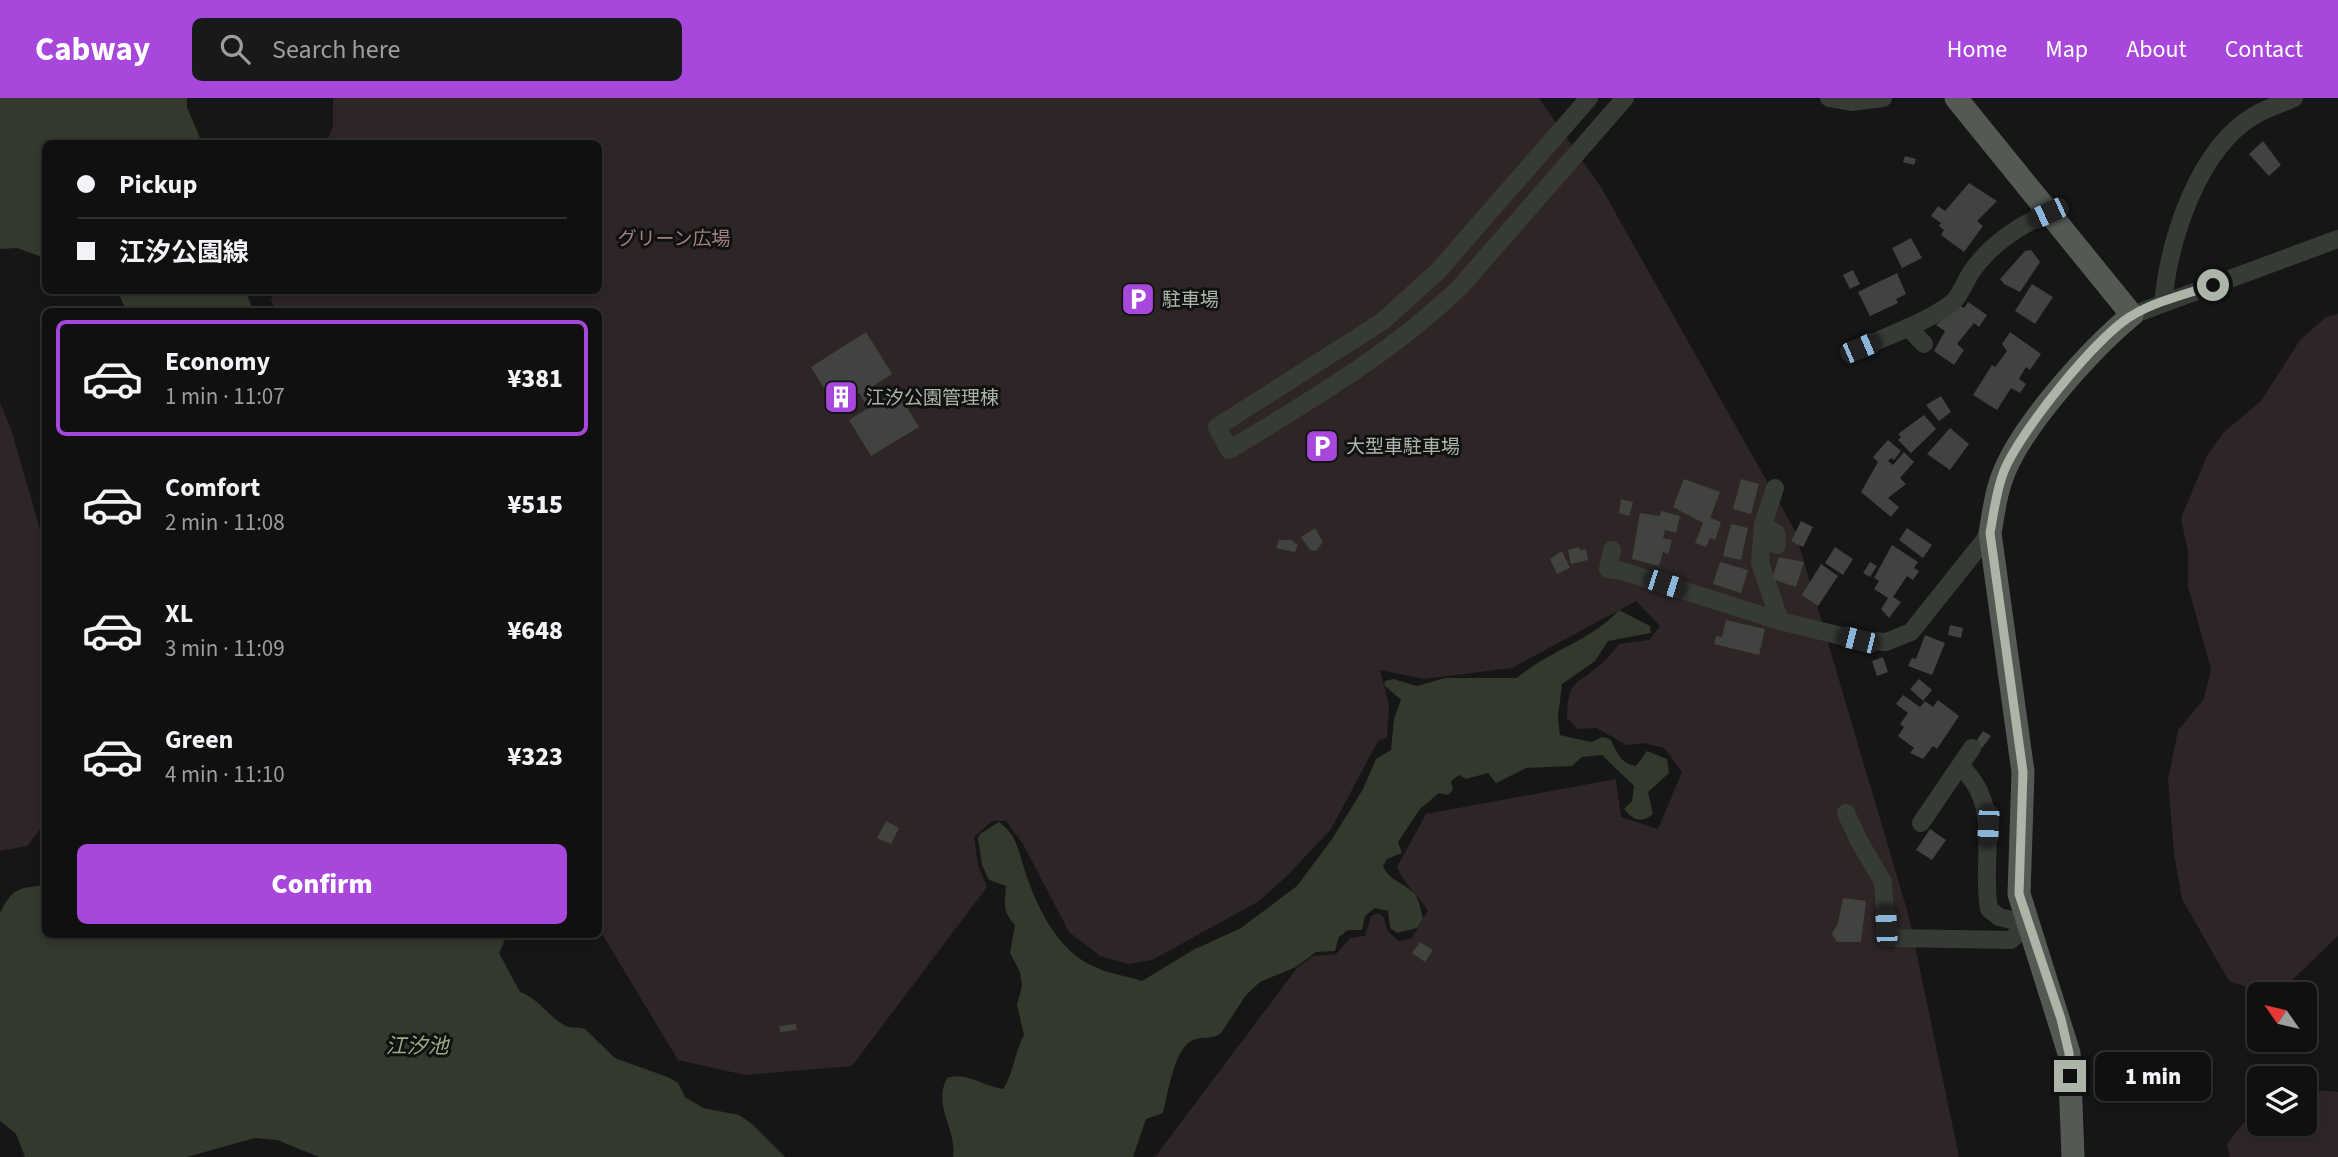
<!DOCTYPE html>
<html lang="en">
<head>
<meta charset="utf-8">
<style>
  :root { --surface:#101010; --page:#191919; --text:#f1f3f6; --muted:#9c9d9f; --line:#303030; --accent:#a847dc }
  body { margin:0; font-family:"Source Sans 3","Noto Sans JP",sans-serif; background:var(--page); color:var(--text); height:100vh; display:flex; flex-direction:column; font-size:26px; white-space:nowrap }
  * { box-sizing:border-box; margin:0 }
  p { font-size:23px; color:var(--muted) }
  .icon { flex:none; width:38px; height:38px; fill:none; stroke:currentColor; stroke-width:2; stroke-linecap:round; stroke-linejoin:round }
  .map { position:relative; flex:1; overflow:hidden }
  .panel { position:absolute; left:42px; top:210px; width:560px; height:630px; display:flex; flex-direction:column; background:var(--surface); border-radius:10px; box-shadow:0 4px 10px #0003,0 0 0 2px var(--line) }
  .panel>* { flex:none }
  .guide { position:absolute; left:42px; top:42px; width:560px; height:154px; border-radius:10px; box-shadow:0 4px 10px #0003,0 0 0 2px var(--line); display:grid; align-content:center; height:154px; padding:0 35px; background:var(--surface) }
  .needle { width:46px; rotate:304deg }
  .controls { position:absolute; left:2247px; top:884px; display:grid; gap:14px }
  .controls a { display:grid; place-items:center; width:70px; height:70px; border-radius:10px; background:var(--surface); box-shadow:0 4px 10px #0003,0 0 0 2px var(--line); font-size:35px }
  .end { position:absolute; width:32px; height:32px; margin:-16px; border:9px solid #acb5a8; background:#111; box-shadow:0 0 0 4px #111 }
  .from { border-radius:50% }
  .bubble { position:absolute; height:49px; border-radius:10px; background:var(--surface); box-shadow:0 4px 10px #0003,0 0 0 2px var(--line); font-size:23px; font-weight:800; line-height:49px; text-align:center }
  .car { position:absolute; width:21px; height:42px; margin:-21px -10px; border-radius:9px; box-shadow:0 0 5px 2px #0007; background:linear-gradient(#222 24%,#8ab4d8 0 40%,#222 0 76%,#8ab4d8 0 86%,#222 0) }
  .guide b { display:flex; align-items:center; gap:24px; height:66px; font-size:26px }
  .guide b+b { border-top:2px solid var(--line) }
  .guide i { width:18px; height:18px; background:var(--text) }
  ul { padding:12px 0 0; list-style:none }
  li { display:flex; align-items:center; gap:21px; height:116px; margin:0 14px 10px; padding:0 21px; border:4px solid transparent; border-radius:10px }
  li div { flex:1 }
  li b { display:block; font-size:26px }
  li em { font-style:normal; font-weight:800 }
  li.current { border-color:var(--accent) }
  li>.icon { width:63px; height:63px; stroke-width:1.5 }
  .action { display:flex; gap:14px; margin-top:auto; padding:14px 35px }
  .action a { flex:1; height:80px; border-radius:10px; background:var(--accent); color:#fff; font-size:28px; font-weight:800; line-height:80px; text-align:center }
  header { display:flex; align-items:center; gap:42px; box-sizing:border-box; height:98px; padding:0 35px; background:var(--accent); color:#fff }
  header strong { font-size:33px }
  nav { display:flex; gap:38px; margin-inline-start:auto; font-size:24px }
  .search { width:490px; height:63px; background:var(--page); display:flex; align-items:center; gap:18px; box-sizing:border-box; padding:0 24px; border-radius:10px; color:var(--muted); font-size:26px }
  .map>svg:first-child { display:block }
</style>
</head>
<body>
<header>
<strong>Cabway</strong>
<div class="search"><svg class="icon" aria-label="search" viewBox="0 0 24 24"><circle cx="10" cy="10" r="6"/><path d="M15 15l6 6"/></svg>Search here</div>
<nav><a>Home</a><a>Map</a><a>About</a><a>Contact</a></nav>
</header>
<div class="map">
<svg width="2338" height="1059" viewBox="0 0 2338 1059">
  <rect width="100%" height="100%" fill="#151615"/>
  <path fill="#2e2626" d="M333,0H1539L1602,91L1795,433L1909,819L1959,1059H1155L1297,870L1313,858L1336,856L1350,840L1365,838L1371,818L1378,815L1384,820L1387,832L1398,843L1411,841L1428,813C1418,797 1404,786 1397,769L1426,716L1616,681L1621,719L1658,731L1682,674L1664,650L1644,645L1626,647L1597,630L1578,631L1567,620C1569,580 1573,590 1600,567C1607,562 1613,553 1619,546L1649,542L1660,528L1636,503L1512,570L1424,581L1380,572L1389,607L1387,639L1378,643L1331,731L1288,777L1259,803L1152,862L1128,866L1100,858L1069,834L1023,746L1006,723H992L974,739L978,767L987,789L852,968L745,977L678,962L599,831L598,214H276L271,202L274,192H598V46L326,45L333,29Z
    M2338,216V838L2289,885L2246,889L2229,883L2182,801L2174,755L2168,682L2178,632L2204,601L2211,571L2188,488V454L2181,420L2207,358L2223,335L2261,303L2300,242L2326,219Z
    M0,305L11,331L45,449V725L27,748L0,753Z
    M2305,991L2338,994V1059H2230L2227,1046L2245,1023L2259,1012V1026H2305Z"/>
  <path fill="#33392d" d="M0,0H187V9L202,45L46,46L45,160L17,150L0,151Z
    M118,193H246L253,213H126Z
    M1619,512L1650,528L1651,535L1608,543L1595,563L1562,586L1558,619L1560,637L1591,644L1602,639L1610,641C1618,654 1619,665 1636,668L1647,653L1667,661L1669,675L1648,694L1653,716C1641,726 1633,722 1624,711L1632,703L1634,688L1602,657L1582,659L1572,668L1526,670L1496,685L1488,675L1466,681L1459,677L1451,683L1453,692L1448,697L1439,695L1420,711L1398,744L1402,755L1387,761L1383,768C1389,782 1403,785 1413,794C1419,799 1421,813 1423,821L1417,830L1397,835L1390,830L1388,813L1375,810L1365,818L1362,832H1348L1339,839L1335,853L1316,854L1296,869L1260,884L1246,897L1221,935C1212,942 1203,938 1193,942C1174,950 1168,996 1163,1015L1146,1021L1133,1059H953C957,1030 932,1009 947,980C967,973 982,988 1003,991C1014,975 1014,955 1024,937L1017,907L1022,888L1020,874L1010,855L1015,827C1002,814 1005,805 1006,788L989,782L982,767L978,741L980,736L999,724C1016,736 1018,751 1024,770C1036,808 1057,853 1095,869C1110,876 1127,878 1142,883L1193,852L1241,830L1297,788L1332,741L1363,691L1376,661L1391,652L1394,621L1401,602L1384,587L1385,583L1393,581L1417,588L1445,580H1517C1548,553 1591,543 1619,512Z
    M45,787L46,836L507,837L499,855L520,894C538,900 547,917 564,927C571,931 578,928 585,931L615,960L670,980L678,985L685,999L703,1010L739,1017L752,1026L785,1059H319L277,1042L255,1040L187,1059H25L16,1036L0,1023V815C12,791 17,790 45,787Z"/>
  <path fill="#40433f" d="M2263,43L2281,67L2269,78L2249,56Z
    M1905,58L1916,61L1914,67L1903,64Z
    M1969,85L1997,103L1977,123L1983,128L1964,154L1941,137L1944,132L1939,128L1941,125L1931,118L1938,108L1945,113Z
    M1911,140L1922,160L1902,170L1892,150Z
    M2031,152L2040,164L2020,194L2004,186L2000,181L2025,153Z
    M1853,172L1860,186L1850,191L1843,177Z
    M1897,175L1906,196L1896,201L1898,205L1870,218L1858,194Z
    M2032,186L2053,199L2035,226L2015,213Z
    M1968,204L1987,217L1979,229L1974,225L1957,246L1964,252L1954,267L1934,253L1945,233L1936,227L1959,207L1964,210Z
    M866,234L892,276L870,290L879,304L897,293L919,329L871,358L849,322L868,310L859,295L836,310L811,269Z
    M2010,234L2041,256L2030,272L2026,269L2019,281L2026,286L2020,295L2011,290L1997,312L1973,297L1992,267L1995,269L2007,253L2002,246Z
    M1941,298L1951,314L1939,323L1926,307Z
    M1924,317L1936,331L1911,355L1898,342L1901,339L1898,336Z
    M1950,330L1969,346L1950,372L1927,356Z
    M1888,342L1901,353L1894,362L1891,360L1888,363L1893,367L1904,354L1914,364L1900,380L1906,386L1888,400L1899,409L1891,419L1861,394L1878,364L1873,359Z
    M1684,381L1720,394L1710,420L1721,424L1715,442L1710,440L1706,449L1695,445L1703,425L1673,409Z
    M1741,381L1759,386L1751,416L1733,411Z
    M1621,401L1633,404L1629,418L1619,415Z
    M1661,413L1680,418L1676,435L1665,432L1663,440L1672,442L1668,456L1663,454L1659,468L1632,461L1640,415L1660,418Z
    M1801,423L1813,429L1803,449L1791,443Z
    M1731,426L1748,430L1741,462L1723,458Z
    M1315,430L1323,444L1316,453L1310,452L1301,439Z
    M1907,430L1932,447L1923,460L1899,442Z
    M1279,442H1291L1298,447L1295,454L1276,450Z
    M1892,447L1918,464L1914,470L1919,473L1913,482L1907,478L1893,499L1901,504L1889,520L1881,511L1888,500L1874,491L1879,483L1874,480Z
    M1579,449L1580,452L1586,451L1588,462L1571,466L1568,452Z
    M1835,449L1853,461L1843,477L1825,465Z
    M1562,453L1570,470L1557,476L1550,461Z
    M1779,459L1804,464L1796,489L1772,481Z
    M1720,464L1748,472L1741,495L1713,486Z
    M1870,464L1877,468L1870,479L1863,475Z
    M1821,466L1838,478L1818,508L1802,497Z
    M1726,522L1765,531L1759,557L1714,546L1716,538L1722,539Z
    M1950,527L1963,530L1961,540L1948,537Z
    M1925,537L1945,545L1932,577L1908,568L1912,560L1916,561Z
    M1883,559L1888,574L1877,578L1872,563Z
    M1919,581L1932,592L1923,603L1910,591Z
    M1903,597L1920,609L1925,603L1933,609L1938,602L1959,618L1937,651L1933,648L1923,661L1910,655L1914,650L1898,638L1904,629L1900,626L1908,615L1896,606Z
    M1983,633L1991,638L1982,650L1975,645Z
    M886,723L899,730L891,746L877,740Z
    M1930,731L1946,742L1932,762L1916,752Z
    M1843,800L1866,803L1861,844H1837L1832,836L1838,825Z
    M1420,844L1433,852L1425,864L1412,855Z
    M796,926L797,932L780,934L779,928Z"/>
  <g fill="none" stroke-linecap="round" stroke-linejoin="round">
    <path stroke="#373b36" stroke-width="18" d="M1589,0L1438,173L1383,223L1217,329L1229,352C1311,302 1392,255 1461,188L1625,0
      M1829,0L1851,4L1883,0
      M2163,205C2169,143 2197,51 2255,17C2267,10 2281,6 2294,0
      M2132,217L2338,141
      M1908,229L1924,246
      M1860,250C1890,237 1925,225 1952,205C1961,197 1965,183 1972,173C1991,146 2018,128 2048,115
      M1775,390L1763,427L1760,465L1780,523
      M1763,427L1776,435L1777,447
      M1612,452L1608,471L1622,473L1780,523L1858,542L1886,544L1911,534L1990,435
      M1960,668C2004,708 1980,759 1989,811L1999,819L2028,826
      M1846,715L1859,743L1883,784L1886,828L1895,840L2011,842L2028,826
      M1921,725L1972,650"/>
    <path stroke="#545a53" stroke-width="23" d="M1956,0L2132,217C2091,251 2026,323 2005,372C1996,392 1994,413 1990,435L2023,674L2019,796L2069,955L2073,1059"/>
  </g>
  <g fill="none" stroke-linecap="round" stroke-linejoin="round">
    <path stroke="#acb5a8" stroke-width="9" d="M2070,978L2069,955L2061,921L2019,796L2023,674L1990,435C1994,414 1996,393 2004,373C2019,335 2098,236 2133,217C2156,203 2187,196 2213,187"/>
  </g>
  <defs>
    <g id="parking-square" transform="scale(1.75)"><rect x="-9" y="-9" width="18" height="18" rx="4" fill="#a847dc" stroke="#101110"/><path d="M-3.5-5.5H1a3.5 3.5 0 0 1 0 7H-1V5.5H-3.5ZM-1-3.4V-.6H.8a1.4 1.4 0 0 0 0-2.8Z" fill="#fff"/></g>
    <g id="building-square" transform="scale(1.75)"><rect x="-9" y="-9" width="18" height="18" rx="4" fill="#a847dc" stroke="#101110"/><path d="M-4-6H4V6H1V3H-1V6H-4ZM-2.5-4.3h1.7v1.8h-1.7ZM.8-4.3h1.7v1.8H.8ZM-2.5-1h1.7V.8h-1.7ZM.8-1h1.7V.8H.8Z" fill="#fff"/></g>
  </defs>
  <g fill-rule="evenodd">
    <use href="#parking-square" x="1138" y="201"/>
    <use href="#building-square" x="841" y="299"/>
    <use href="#parking-square" x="1322" y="348"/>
  </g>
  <g text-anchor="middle" stroke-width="6" stroke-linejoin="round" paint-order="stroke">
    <g font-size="19" fill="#9e8382" stroke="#101110">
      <text x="674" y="147">グリーン広場</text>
    </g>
    <g font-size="19" fill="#acb5a8" stroke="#101110" text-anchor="start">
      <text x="1162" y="208">駐車場</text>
      <text x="866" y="306">江汐公園管理棟</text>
      <text x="1346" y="355">大型車駐車場</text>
    </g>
    <g font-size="21" font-style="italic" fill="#9aac83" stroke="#101110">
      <text x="417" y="955">江汐池</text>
    </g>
  </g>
</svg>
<div class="controls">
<a><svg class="needle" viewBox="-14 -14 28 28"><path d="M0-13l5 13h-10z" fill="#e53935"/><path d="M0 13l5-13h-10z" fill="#9c9d9f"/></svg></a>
<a><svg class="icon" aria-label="layers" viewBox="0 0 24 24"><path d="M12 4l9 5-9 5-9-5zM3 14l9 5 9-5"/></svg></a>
</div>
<i class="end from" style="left:2213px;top:187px"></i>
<i class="end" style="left:2070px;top:978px"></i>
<div class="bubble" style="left:2095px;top:954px;width:116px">1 min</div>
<i class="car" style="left:2048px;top:115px;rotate:245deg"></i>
<i class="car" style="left:1860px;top:250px;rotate:67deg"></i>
<i class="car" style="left:1665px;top:486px;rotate:108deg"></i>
<i class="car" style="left:1858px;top:542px;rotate:284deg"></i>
<i class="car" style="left:1988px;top:728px;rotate:183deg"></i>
<i class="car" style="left:1886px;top:828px;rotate:357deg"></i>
<div class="guide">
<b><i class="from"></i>Pickup</b>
<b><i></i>江汐公園線</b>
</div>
<section class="panel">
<ul>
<li class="current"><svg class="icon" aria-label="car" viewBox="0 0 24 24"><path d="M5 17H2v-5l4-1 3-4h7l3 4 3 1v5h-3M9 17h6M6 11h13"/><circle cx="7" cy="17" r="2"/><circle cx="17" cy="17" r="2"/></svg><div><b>Economy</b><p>1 min · 11:07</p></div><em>¥381</em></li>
<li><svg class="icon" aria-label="car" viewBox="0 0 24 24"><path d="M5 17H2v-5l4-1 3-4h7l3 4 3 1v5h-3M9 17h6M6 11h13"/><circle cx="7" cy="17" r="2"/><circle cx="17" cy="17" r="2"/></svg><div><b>Comfort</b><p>2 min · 11:08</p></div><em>¥515</em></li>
<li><svg class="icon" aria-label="car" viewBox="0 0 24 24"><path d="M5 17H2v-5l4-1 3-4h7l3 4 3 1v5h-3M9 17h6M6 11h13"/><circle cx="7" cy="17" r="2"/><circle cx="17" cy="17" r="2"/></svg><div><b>XL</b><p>3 min · 11:09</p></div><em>¥648</em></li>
<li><svg class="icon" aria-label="car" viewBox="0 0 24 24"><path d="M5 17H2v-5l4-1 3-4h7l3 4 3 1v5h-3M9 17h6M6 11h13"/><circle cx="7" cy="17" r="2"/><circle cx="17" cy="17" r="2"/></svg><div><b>Green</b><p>4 min · 11:10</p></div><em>¥323</em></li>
</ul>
<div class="action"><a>Confirm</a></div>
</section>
</div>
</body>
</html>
